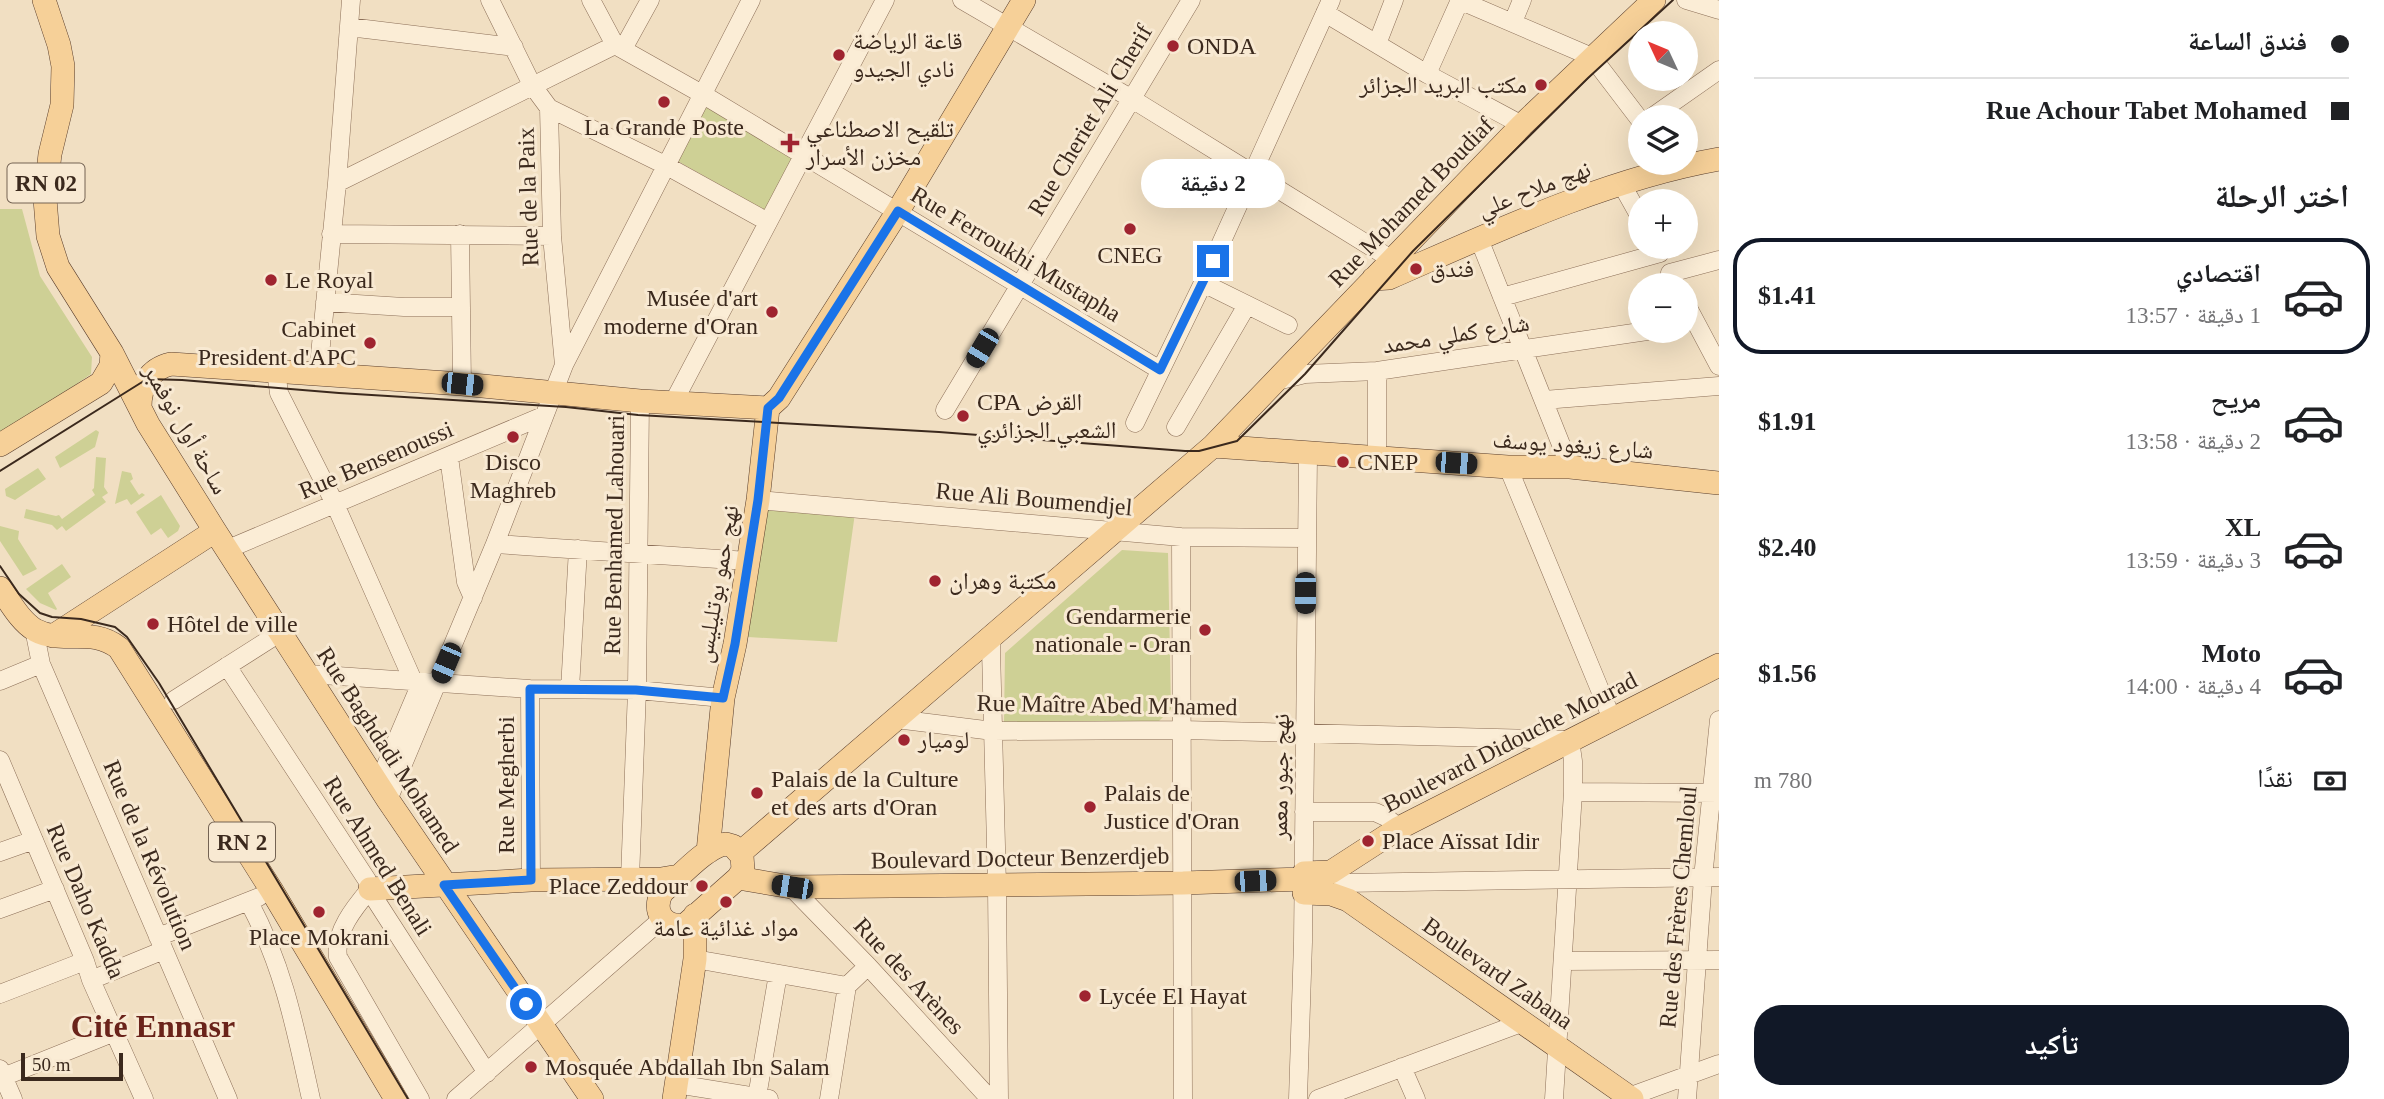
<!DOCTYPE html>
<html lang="ar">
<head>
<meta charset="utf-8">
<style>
  :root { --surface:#fff; --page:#f2f2f2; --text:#202124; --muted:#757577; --line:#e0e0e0; --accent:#111827 }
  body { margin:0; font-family:"Times New Roman","Noto Naskh Arabic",serif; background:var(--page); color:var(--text); direction:rtl; height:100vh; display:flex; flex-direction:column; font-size:26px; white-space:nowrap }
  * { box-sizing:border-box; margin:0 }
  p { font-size:23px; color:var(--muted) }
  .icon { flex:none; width:38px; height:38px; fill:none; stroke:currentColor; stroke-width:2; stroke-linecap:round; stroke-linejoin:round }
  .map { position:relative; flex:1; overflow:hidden; direction:ltr }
  .sheet { display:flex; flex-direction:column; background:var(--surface); width:665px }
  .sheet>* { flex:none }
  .hud { display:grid; align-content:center; height:154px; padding:0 35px; background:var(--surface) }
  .needle { width:46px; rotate:314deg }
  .controls { position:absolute; left:1628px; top:21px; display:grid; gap:14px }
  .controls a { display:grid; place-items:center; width:70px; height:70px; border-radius:50%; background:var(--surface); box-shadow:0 7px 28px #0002; font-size:35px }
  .scale { position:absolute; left:21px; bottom:18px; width:102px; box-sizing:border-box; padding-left:7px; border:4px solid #3b291d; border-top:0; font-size:19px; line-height:24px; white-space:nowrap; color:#3b291d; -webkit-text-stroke:5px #f8e9d2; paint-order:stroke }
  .end { position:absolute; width:32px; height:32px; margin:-16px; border:9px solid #1a73e8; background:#fff; box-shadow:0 0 0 4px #fff }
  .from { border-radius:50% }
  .bubble { position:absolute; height:49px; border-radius:24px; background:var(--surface); box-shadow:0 7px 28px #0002; font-size:23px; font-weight:700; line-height:49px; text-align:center; direction:rtl }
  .car { position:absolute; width:21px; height:42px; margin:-21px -10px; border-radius:9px; box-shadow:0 0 5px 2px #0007; background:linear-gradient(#222 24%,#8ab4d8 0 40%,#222 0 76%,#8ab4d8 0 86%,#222 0) }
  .hud b { display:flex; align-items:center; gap:24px; height:66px; font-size:26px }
  .hud b+b { border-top:2px solid var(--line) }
  .hud i { width:18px; height:18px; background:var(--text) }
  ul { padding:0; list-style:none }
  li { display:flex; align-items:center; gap:21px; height:116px; margin:0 14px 10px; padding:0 21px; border:4px solid transparent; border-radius:28px }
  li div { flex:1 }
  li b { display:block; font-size:26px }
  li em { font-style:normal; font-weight:700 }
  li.active { border-color:var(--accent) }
  li>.icon { width:63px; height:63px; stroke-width:1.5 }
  h2 { padding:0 35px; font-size:32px; line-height:84px }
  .pay { display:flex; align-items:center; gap:18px; height:77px; padding:0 35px; font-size:26px }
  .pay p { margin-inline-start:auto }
  .button { display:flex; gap:14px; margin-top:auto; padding:14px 35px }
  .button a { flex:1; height:80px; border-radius:28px; background:var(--accent); color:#fff; font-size:28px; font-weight:700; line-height:80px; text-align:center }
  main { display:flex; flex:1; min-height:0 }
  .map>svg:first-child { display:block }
</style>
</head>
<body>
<main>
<section class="sheet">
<div class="hud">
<b><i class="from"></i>فندق الساعة</b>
<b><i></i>Rue Achour Tabet Mohamed</b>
</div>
<h2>اختر الرحلة</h2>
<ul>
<li class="active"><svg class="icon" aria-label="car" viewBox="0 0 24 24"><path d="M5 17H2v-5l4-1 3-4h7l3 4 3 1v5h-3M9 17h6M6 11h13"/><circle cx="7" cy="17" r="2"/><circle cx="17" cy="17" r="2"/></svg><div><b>اقتصادي</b><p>1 دقيقة · 13:57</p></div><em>$1.41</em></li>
<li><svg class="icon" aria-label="car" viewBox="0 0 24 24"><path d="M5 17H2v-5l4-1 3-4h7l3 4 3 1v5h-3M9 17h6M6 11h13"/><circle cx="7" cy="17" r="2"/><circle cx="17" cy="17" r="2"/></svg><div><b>مريح</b><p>2 دقيقة · 13:58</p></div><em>$1.91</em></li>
<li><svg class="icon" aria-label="car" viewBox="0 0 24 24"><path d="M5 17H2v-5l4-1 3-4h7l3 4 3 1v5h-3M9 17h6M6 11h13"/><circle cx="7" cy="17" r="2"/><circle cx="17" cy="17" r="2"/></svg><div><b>XL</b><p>3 دقيقة · 13:59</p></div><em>$2.40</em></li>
<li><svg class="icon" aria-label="car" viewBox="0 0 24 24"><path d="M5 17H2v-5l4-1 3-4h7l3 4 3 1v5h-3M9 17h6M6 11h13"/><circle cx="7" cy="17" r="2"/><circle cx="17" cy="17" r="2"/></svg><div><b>Moto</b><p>4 دقيقة · 14:00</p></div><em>$1.56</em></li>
</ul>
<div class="pay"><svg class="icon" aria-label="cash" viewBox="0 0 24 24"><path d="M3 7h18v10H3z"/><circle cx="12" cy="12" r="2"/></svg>نقدًا<p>780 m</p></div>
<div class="button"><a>تأكيد</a></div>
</section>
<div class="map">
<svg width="1719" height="1099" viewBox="0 0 1719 1099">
  <rect width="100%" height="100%" fill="#f1dfc2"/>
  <path fill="#ced095" d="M704,100L795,156L766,211L674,159Z
    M0,209H22L40,276L92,357L91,374L0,437Z
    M96,430L99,432L95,447L60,468L55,457Z
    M96,457L106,458L104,487L108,493L102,497L106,502L66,531L62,526L57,530L52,525L24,518L26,509L56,516L59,515L62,519L95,495L92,490L94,488Z
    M38,468L46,479L15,500L6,496L5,489Z
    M122,471L131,473L133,479L130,481L139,495L142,493L145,495L131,505L127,499L115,504Z
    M161,495L180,526L178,531L168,538L161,528L151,535L136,512Z
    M766,508L855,513L837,642L748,637Z
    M0,526L19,531L18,539L37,569L23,576L0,541Z
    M1122,550L1168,553L1171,709L1159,721L1004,722L1005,653Z
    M62,564L71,577L48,593L57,609L56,610L40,603L26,589Z"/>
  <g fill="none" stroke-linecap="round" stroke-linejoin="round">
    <g stroke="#8c6f58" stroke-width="19">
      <path id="minor" d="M490,0L532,85L549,108L552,236L564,365
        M591,0L615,45L702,94L1160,370
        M962,0L1132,99L1391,259
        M1459,0L1592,57L1640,120
        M1686,0L1719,10
        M1325,13L1427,74L1522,125
        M1513,22L1522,0
        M349,27L514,47
        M1377,44L1394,0
        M623,49L650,0
        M1427,74L1460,0
        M549,108L665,165L768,222
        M1652,117L1719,70
        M337,183L615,45
        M1621,183L1640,217
        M331,234L552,236
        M460,234L462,384
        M1479,239L1570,467
        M1670,273L1719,260
        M1203,283L1288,325
        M1502,297L1660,253
        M325,302L404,307H461
        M1685,302L1719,366
        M276,371L279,393L335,504L414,683
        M318,375L337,183L351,0
        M1277,381L1305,374L1377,371L1647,331
        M1544,400L1719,386
        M673,403L885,0
        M945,410L1191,0
        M1135,423L1203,283L1331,0
        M1176,427L1247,305
        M449,457L466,582L473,598
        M1377,458V371
        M1508,467L1612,719
        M758,500L1181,537L1305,538
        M1181,537L1183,1099
        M495,544L748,561
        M228,549L543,416
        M34,629L41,664L228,1099
        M992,637L991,649L997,886L999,1099
        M227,666L367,880L375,899L487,1073
        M308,674L530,689L637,690L723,698
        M0,681L41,664
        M530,689L531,880
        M570,689L578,549
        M174,700L281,632
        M896,719L993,731L1183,730L1570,740L1573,761V792L1554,1099
        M0,760L85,961L91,980L144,1099
        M378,784L421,683
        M1573,792L1719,793
        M388,800L495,544L564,365L751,0
        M1304,812H1375L1386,817L1399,828
        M0,852L34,840
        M630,879L637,690L640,401
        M1343,883L1719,877
        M791,887L868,966L990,1099
        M370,889C355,907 334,932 338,957L420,1099
        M249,902C284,968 295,1027 311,1099
        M0,909L55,889
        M158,937L259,897
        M695,959L847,986L868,966
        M1563,961L1719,960
        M91,980L164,950
        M0,994L85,961
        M1402,1067L1416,1099
        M0,1069L13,1099
        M3,1077L115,1032
        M676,1084L769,1099
        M757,1097L778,974
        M456,1099L662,919
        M829,1099L847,986
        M1298,1099L1303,942L1308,455
        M1318,1099L1521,1023
        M1623,1099L1719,1064
        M1687,1099L1703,878L1719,720"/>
    </g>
    <g stroke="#593d2c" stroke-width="24">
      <path id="major" d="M44,0L59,45L63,66L62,105L50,154L45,199L48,236L58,267L112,353L148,424L215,531L388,800L592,1099
        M1373,279L1389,278C1494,232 1606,179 1719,159
        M140,407C140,386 149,369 171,364L462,384L640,401L768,408
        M768,408L779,398L898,211L1024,0
        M0,445L101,383L111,366L112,353
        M1213,446L1508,467H1570L1719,483
        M0,588C10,602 20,621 35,630C63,645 91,626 119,648L272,891L396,1099
        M53,636L215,531
        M726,844L733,846L742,856L743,870L738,878L685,925C663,928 652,911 662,892C678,879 706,846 726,844Z
        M708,852L723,698L735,644L758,500L768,408
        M740,853L1213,446L1522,125L1654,0
        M1304,873L1331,872L1399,828L1719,665
        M738,878L791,887L1183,883L1304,879
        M370,889L531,880L661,879L679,876
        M1304,893L1331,894L1348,900L1632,1099
        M674,1099L695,959V915"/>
    </g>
    <use href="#minor" stroke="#fbedd6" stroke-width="18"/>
    <use href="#major" stroke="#f6d098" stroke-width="23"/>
    <path stroke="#3b291d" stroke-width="2" d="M0,471L147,379L182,380L339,393L566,407L638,415L939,432L1185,451H1199L1237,441L1305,374L1413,251L1588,78L1673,0
      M0,566L19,594L40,613L52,617L81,619L115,627L127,637L159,683L408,1099"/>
  </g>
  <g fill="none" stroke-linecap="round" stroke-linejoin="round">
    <path stroke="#1a73e8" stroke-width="9" d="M526,1004L444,885L531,880L530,689L636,690L723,698L735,644L758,500L768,408L779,398L898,211L1160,370L1213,261"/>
  </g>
  <g fill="#9f2430" stroke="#f8e9d2" stroke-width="2.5">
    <circle cx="1173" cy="46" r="7"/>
    <circle cx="839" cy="55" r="7"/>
    <circle cx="1541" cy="85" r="7"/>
    <circle cx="664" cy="102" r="7"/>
    <path d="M786.5 132.5h7v7h7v7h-7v7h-7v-7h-7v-7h7z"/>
    <circle cx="1130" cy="229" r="7"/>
    <circle cx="1416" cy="269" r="7"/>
    <circle cx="271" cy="280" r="7"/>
    <circle cx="772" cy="312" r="7"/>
    <circle cx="370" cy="343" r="7"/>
    <circle cx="963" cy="416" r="7"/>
    <circle cx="513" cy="437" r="7"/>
    <circle cx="1343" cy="462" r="7"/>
    <circle cx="935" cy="581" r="7"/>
    <circle cx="153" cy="624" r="7"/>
    <circle cx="1205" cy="630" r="7"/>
    <circle cx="904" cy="740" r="7"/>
    <circle cx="757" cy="793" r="7"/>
    <circle cx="1090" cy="807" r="7"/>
    <circle cx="1368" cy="841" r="7"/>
    <circle cx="702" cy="886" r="7"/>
    <circle cx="726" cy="902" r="7"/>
    <circle cx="319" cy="912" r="7"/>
    <circle cx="1085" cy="996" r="7"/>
    <circle cx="531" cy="1067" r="7"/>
  </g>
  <g text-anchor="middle" stroke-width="6" stroke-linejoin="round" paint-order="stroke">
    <g fill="#f8e9d2" stroke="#746353" stroke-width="2">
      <rect x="7.5" y="163.5" width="77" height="39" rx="5"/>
      <rect x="209" y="822.5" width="66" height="39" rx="5"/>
    </g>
    <g font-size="23" font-weight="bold" fill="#3b291d">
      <text x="46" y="191">RN 02</text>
      <text x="242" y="850">RN 2</text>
    </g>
    <g font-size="24" fill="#3b291d" stroke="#f8e9d2" text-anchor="start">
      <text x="853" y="49">قاعة الرياضة<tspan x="853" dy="28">نادي الجيدو</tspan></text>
      <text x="1187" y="54">ONDA</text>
      <text x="1527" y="93" text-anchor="end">مكتب البريد الجزائر</text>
      <text x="664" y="135" text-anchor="middle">La Grande Poste</text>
      <text x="806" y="137">تلقيح الاصطناعي<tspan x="806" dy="28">مخزن الأسرار</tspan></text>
      <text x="1130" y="263" text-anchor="middle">CNEG</text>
      <text x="1430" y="277">فندق</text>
      <text x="285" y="288">Le Royal</text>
      <text x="758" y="306" text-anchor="end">Musée d'art<tspan x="758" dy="28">moderne d'Oran</tspan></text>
      <text x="356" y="337" text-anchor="end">Cabinet<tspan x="356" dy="28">President d'APC</tspan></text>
      <text x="977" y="410">CPA القرض<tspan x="977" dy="28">الشعبي الجزائري</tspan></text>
      <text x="513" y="470" text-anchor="middle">Disco<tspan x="513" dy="28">Maghreb</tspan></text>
      <text x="1357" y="470">CNEP</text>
      <text x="949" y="589">مكتبة وهران</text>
      <text x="1191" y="624" text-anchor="end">Gendarmerie<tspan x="1191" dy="28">nationale - Oran</tspan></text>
      <text x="167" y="632">Hôtel de ville</text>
      <text x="918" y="748">لوميار</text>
      <text x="771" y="787">Palais de la Culture<tspan x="771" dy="28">et des arts d'Oran</tspan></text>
      <text x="1104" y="801">Palais de<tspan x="1104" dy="28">Justice d'Oran</tspan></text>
      <text x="1382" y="849">Place Aïssat Idir</text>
      <text x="688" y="894" text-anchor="end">Place Zeddour</text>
      <text x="726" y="936" text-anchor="middle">مواد غذائية عامة</text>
      <text x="319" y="945" text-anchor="middle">Place Mokrani</text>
      <text x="1099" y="1004">Lycée El Hayat</text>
      <text x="545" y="1075">Mosquée Abdallah Ibn Salam</text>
    </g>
    <g font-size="24" fill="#3b291d" stroke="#f8e9d2">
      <text transform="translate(1090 120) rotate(-59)" y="8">Rue Cheriet Ali Cherif</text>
      <text transform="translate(1534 189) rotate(-21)" y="8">نهج ملاح علي</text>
      <text transform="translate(528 197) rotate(-92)" y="8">Rue de la Paix</text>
      <text transform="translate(1411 202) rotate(-46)" y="8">Rue Mohamed Boudiaf</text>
      <text transform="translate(1016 254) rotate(31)" y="8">Rue Ferroukhi Mustapha</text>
      <text transform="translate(1456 334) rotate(-9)" y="8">شارع كملي محمد</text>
      <text transform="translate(186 429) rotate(60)" y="8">ساحة أول نوفمبر</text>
      <text transform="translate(1573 445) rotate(4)" y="8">شارع زيغود يوسف</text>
      <text transform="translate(376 460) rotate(-23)" y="8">Rue Bensenoussi</text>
      <text transform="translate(1034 499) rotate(5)" y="8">Rue Ali Boumendjel</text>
      <text transform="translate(614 535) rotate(-89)" y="8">Rue Benhamed Lahouari</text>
      <text transform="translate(717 584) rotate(-80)" y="8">نهج حمو بوتليليس</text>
      <text transform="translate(1107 705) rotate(1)" y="8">Rue Maître Abed M'hamed</text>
      <text transform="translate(1510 742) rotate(-27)" y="8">Boulevard Didouche Mourad</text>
      <text transform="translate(388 750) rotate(57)" y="8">Rue Baghdadi Mohamed</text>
      <text transform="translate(1280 777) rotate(-89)" y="8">نهج جبور معمر</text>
      <text transform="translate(506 785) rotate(-90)" y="8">Rue Megherbi</text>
      <text transform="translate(150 855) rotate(67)" y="8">Rue de la Révolution</text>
      <text transform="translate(378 856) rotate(58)" y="8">Rue Ahmed Benali</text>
      <text transform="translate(1020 858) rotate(-1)" y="8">Boulevard Docteur Benzerdjeb</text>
      <text transform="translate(86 901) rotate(67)" y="8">Rue Daho Kadda</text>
      <text transform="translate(1678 907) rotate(-85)" y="8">Rue des Frères Chemloul</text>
      <text transform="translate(1498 973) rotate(35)" y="8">Boulevard Zabana</text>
      <text transform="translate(909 976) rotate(47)" y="8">Rue des Arènes</text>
    </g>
    <g font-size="32" font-weight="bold" fill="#6a231a" stroke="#f8e9d2">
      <text x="153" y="1037">Cité Ennasr</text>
    </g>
  </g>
</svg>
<div class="controls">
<a><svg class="needle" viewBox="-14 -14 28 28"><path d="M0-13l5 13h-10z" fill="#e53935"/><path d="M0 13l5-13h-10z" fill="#757577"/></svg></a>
<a><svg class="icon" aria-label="layers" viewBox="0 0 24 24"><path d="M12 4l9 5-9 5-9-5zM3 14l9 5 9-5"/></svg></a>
<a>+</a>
<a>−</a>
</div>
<div class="scale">50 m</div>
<i class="end from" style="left:526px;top:1004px"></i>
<i class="end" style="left:1213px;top:261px"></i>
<div class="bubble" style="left:1141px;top:159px;width:144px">2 دقيقة</div>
<i class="car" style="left:982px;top:348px;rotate:211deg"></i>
<i class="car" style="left:462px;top:384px;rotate:96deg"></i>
<i class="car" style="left:1456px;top:463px;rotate:94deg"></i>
<i class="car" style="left:1305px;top:593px;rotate:180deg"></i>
<i class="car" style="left:446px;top:663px;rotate:203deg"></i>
<i class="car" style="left:1255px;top:881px;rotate:88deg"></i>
<i class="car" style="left:792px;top:887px;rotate:279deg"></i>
</div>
</main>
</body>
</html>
